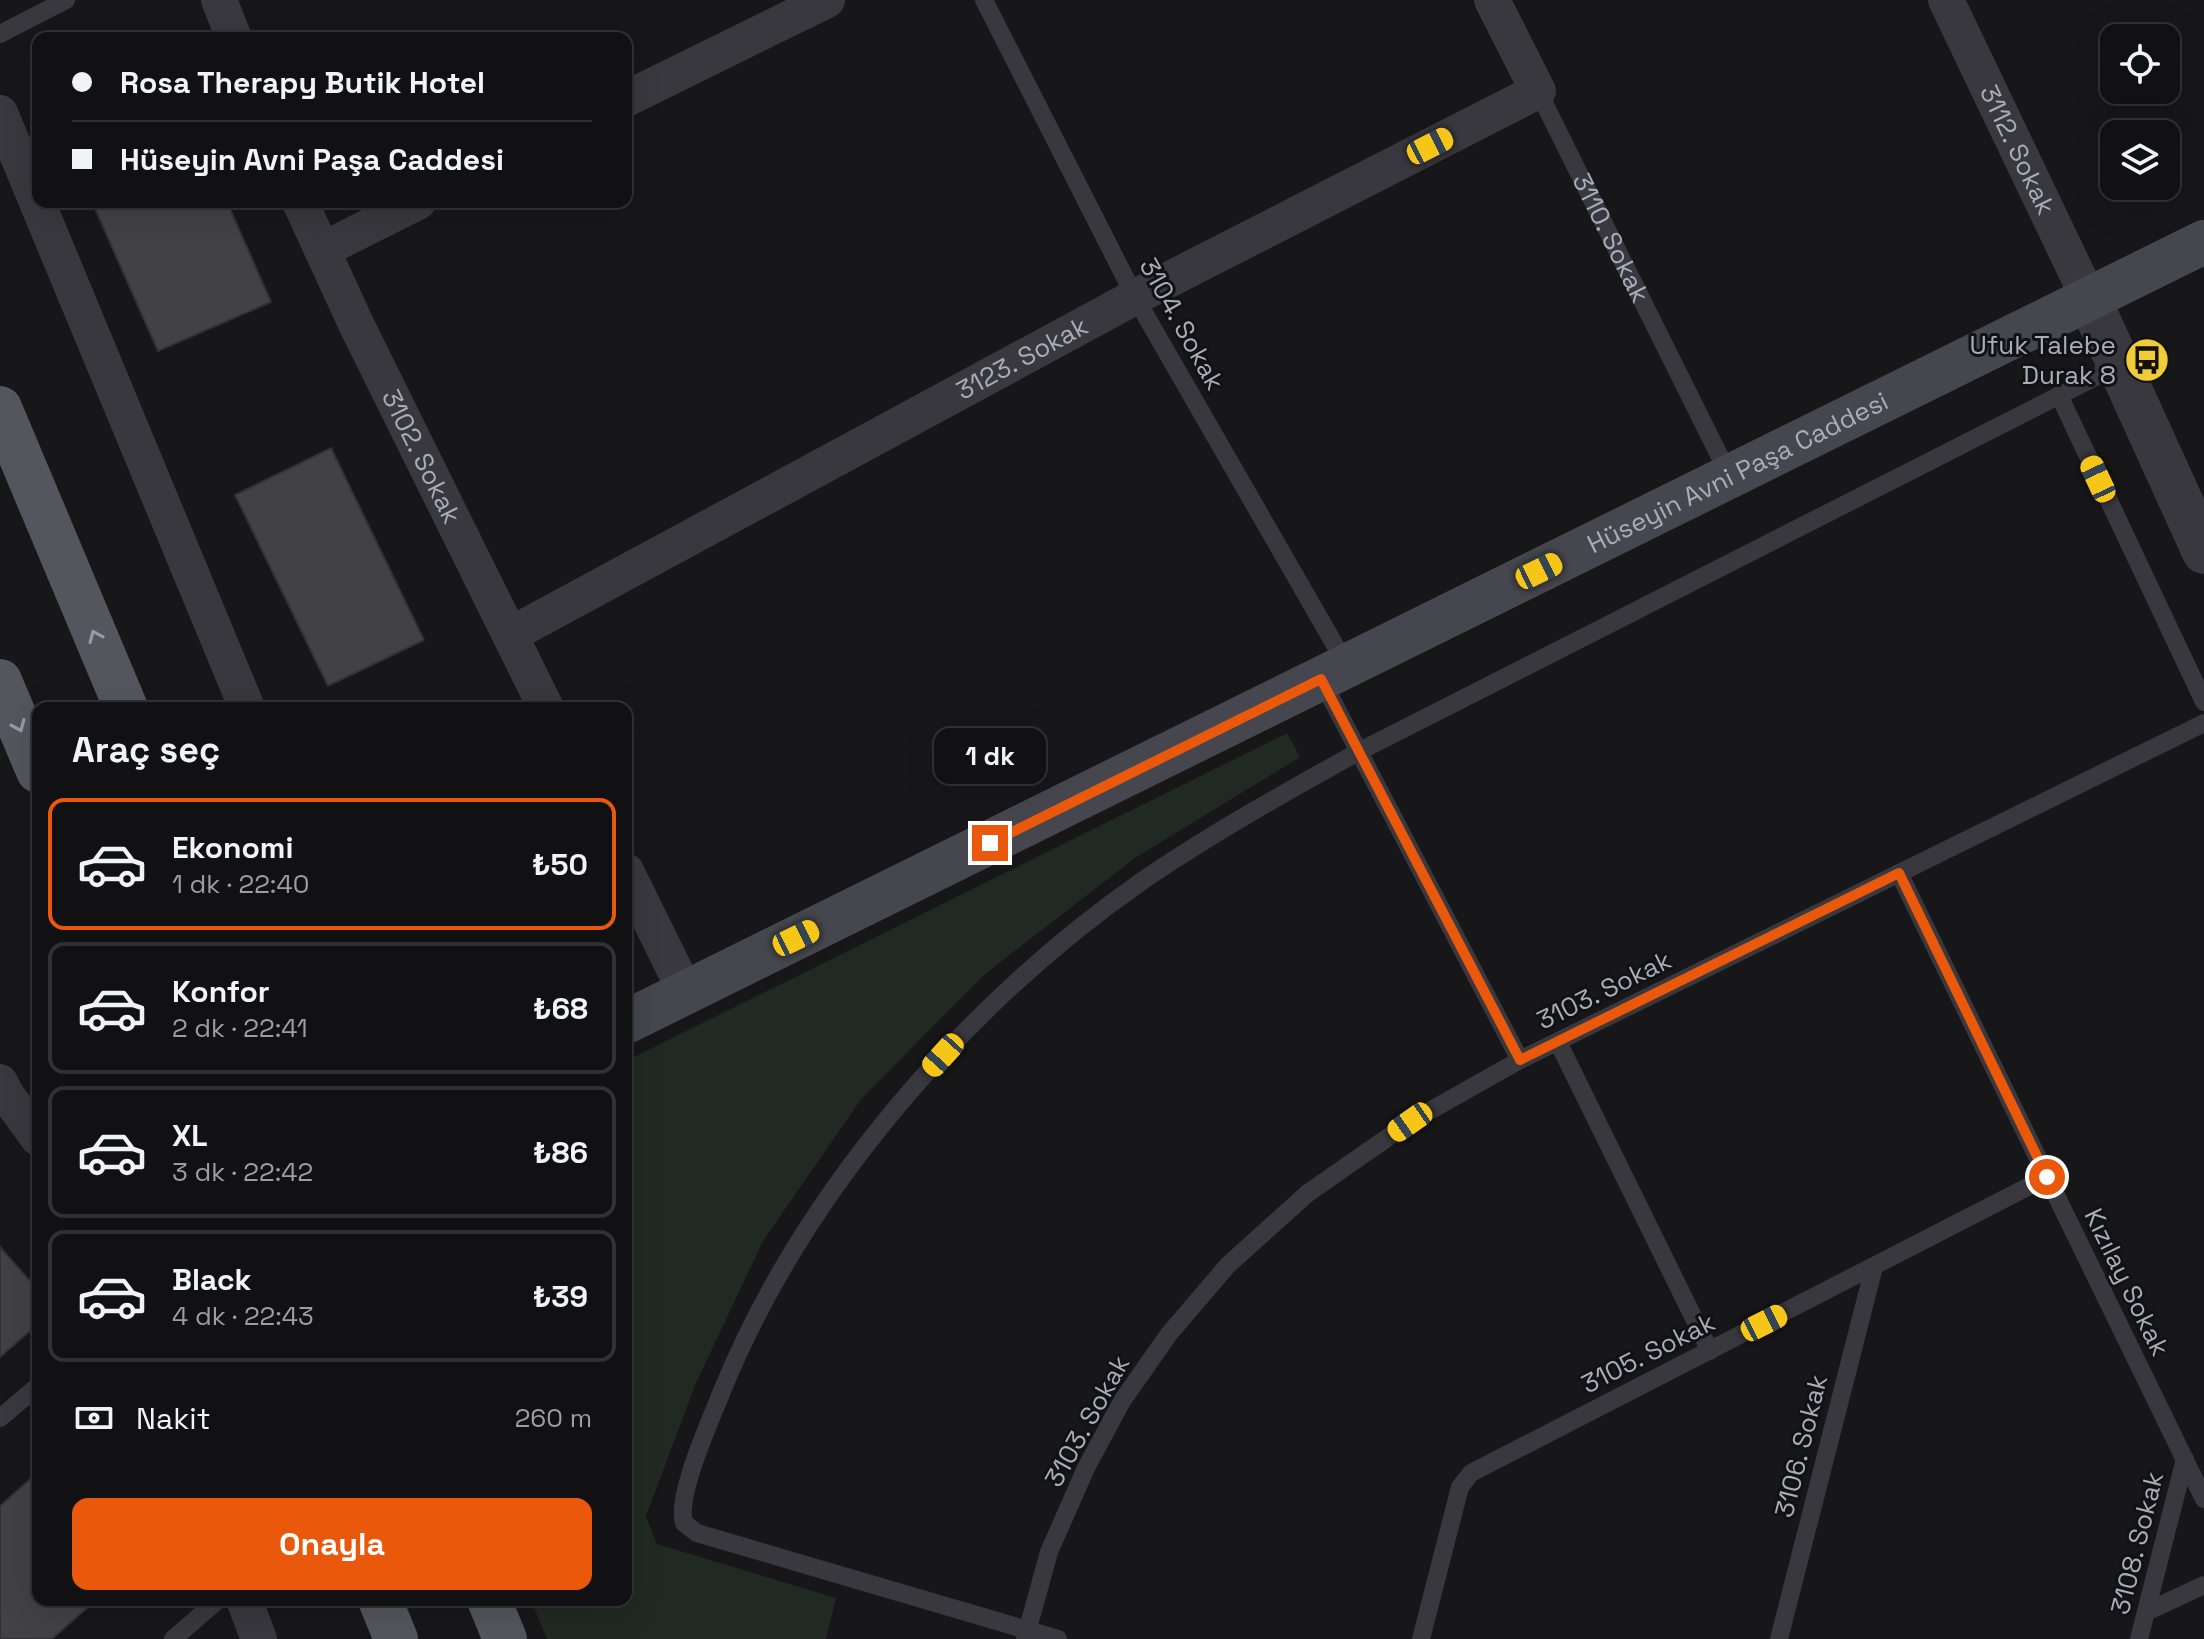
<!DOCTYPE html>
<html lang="tr">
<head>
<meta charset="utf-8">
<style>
  :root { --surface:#111113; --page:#1a1a1c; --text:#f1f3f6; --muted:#9c9da0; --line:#303133; --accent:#ea580c }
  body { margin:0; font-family:"Space Grotesk",sans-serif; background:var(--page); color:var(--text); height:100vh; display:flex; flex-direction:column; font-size:30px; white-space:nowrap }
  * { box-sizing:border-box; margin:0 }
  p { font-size:26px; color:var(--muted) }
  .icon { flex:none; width:44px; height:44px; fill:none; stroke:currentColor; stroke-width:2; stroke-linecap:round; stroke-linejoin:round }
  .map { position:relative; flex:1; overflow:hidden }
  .panel { position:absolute; left:32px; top:702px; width:600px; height:904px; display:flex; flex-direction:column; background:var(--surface); border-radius:16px; box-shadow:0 8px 32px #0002,0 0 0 2px var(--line) }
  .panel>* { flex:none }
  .guide { position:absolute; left:32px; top:32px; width:600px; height:176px; border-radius:16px; box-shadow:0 8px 32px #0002,0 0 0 2px var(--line); display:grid; align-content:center; height:176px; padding:0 40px; background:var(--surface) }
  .tools { position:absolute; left:2100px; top:24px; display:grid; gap:16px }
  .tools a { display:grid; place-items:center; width:80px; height:80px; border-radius:16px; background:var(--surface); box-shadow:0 8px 32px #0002,0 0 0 2px var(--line); font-size:40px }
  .end { position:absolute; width:36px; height:36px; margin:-18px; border:10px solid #ea580c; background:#fff; box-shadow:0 0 0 4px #fff }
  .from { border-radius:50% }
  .bubble { position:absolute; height:56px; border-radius:16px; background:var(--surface); box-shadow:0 8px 32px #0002,0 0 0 2px var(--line); font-size:26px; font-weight:600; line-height:56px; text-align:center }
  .car { position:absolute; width:24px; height:48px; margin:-24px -12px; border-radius:10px; box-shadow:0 0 6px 2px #0007; background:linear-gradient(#f5c518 24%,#345 0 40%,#f5c518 0 76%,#345 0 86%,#f5c518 0) }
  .guide b { display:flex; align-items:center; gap:28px; height:76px; font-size:30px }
  .guide b+b { border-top:2px solid var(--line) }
  .guide i { width:20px; height:20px; background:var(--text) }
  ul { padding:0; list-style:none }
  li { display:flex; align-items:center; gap:24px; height:132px; margin:0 16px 12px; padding:0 24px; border:4px solid var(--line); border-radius:16px }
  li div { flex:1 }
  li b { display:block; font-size:30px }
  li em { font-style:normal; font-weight:600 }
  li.on { border-color:var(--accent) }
  li>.icon { width:72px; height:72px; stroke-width:1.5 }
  h2 { padding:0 40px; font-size:36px; line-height:96px }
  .pay { display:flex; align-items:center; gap:20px; height:88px; padding:0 40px; font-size:30px }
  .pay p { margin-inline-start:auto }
  .primary-button { display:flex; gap:16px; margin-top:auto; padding:16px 40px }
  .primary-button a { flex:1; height:92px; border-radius:16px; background:var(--accent); color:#fff; font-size:32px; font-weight:600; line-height:92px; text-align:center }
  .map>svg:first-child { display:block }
</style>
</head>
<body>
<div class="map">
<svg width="2204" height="1639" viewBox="0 0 2204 1639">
  <rect width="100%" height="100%" fill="#171719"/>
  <path fill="#212923" d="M1287,733L1300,757L1135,858L985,974L862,1098L763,1241L696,1383L646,1516L657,1544L836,1598L826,1639H547L531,1600H626V1061Z"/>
  <path fill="#424146" stroke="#323135" stroke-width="2" d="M92,202H227L271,302L158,351Z
    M331,448L424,640L328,686L235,495Z
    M0,1247L38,1290V1324L0,1357Z
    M38,1472V1600H96L52,1639H0V1506Z"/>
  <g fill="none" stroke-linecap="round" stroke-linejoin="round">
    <g stroke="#38383e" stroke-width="18">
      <path d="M984,0L1135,297L1347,666"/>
      <path d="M0,34L66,0"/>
      <path id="s1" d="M1538,91L1730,477"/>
      <path d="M2059,395L2204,702"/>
      <path d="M1321,679L1520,1060"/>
      <path d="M1899,873L2204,1499"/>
      <path d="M1558,1042L1710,1351"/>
      <path d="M0,1418L38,1386"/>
      <path d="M2146,1612L2204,1585"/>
      <path d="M173,1639L218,1600"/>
      <path d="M1025,1639L1049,1552L1086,1468L1122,1401L1169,1334L1228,1265L1308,1193L1410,1122L1520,1060L2204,723"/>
      <path d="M1058,1639L697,1533L684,1523C676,1494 711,1420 722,1391C804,1190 968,1002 1145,879C1214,832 1286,792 1358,752L2119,365"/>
      <path d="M1421,1639L1460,1487L1471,1473L2047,1177"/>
      <path d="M1779,1639L1874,1267"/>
      <path d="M2139,1639L2185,1459"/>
    </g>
    <g stroke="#38383e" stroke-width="36">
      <path d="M219,0L234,38"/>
      <path id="s2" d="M1946,0L2089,299"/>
      <path d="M626,99L827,0"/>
      <path d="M0,113L247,708"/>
      <path id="s3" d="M300,202L357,326L546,708"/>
      <path d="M322,250L418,202"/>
      <path id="s4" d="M510,635L1135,297L1538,91L1492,0"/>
      <path d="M626,871L686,993"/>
      <path d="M0,1082L6,1094L38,1138"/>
      <path d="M244,1600L259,1639"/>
    </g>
    <path stroke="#38383e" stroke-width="44" d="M2089,299L2204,552"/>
    <path stroke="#46474e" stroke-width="44" id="s5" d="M626,1022L2204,242"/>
    <path stroke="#54555d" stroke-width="44" d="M0,408L126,708
      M0,681L38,771
      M380,1600L396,1639
      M489,1600L505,1639"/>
  </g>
  <defs><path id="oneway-chevron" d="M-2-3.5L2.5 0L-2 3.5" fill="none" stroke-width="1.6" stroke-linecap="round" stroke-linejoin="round" transform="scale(2)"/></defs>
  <g stroke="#989ba7">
    <use href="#oneway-chevron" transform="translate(95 636) rotate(-113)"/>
    <use href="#oneway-chevron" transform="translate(19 726) rotate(67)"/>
  </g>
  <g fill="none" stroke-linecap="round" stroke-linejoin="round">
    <path stroke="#ea580c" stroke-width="10" d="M990,843L1321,679L1520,1060L1899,873L2047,1177"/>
  </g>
  <defs>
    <g id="bus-disc" transform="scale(2.3)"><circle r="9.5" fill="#f0cd38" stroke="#121214"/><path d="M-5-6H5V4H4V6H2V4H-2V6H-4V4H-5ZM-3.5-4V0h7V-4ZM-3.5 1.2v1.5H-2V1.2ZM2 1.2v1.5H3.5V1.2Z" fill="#111"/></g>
  </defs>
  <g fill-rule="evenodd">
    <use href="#bus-disc" x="2147" y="360"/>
  </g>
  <g text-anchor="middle" stroke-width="6" stroke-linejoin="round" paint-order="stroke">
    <g font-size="26" fill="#a9acb9" stroke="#121214">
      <text dy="9" stroke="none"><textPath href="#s2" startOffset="166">3112. Sokak</textPath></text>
      <text dy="9" stroke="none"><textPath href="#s1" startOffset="164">3110. Sokak</textPath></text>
      <text transform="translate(1182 324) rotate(61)" y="9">3104. Sokak</text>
      <text dy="9" stroke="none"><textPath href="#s4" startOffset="582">3123. Sokak</textPath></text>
      <text dy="9" stroke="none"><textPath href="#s3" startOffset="282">3102. Sokak</textPath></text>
      <text dy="9" stroke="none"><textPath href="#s5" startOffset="1240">Hüseyin Avni Paşa Caddesi</textPath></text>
      <text transform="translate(1604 990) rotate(-26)" y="9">3103. Sokak</text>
      <text transform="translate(2127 1282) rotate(64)" y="9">Kızılay Sokak</text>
      <text transform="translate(1648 1353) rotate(-27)" y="9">3105. Sokak</text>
      <text transform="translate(1087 1421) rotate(-61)" y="9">3103. Sokak</text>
      <text transform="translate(1801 1446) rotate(-76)" y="9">3106. Sokak</text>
      <text transform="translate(2137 1543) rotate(-76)" y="9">3108. Sokak</text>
    </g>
    <g font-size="26" fill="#a9acb9" stroke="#121214" text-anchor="end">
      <text x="2116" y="354">Ufuk Talebe<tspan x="2116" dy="30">Durak 8</tspan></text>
    </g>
  </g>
</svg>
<div class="tools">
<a><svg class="icon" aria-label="locate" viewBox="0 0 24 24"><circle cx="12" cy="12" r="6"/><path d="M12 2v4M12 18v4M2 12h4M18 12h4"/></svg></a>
<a><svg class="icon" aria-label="layers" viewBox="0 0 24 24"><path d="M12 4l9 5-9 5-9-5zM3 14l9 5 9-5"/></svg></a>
</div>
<i class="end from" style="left:2047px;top:1177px"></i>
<i class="end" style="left:990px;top:843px"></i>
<div class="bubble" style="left:934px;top:728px;width:112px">1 dk</div>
<i class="car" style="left:1430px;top:146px;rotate:63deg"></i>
<i class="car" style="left:2098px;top:479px;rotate:335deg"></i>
<i class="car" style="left:1539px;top:571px;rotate:64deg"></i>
<i class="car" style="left:796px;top:938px;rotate:64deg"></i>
<i class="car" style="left:943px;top:1055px;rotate:222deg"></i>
<i class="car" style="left:1410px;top:1122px;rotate:235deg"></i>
<i class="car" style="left:1764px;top:1323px;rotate:63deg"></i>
<div class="guide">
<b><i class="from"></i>Rosa Therapy Butik Hotel</b>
<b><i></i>Hüseyin Avni Paşa Caddesi</b>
</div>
<section class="panel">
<h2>Araç seç</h2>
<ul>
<li class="on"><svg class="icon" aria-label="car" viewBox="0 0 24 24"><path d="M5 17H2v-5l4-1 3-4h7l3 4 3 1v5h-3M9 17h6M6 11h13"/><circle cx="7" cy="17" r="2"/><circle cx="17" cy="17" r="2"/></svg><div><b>Ekonomi</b><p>1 dk · 22:40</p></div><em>₺50</em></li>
<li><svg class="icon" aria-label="car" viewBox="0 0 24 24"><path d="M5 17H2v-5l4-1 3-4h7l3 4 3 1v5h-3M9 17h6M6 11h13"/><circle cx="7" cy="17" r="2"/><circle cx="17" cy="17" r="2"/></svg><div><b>Konfor</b><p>2 dk · 22:41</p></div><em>₺68</em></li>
<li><svg class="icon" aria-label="car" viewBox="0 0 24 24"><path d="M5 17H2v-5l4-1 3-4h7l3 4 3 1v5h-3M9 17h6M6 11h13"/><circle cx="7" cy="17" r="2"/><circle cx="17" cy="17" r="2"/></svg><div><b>XL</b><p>3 dk · 22:42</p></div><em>₺86</em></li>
<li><svg class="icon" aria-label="car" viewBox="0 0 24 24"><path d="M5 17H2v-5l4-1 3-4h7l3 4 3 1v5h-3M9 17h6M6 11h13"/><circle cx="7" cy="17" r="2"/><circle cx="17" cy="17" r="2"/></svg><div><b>Black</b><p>4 dk · 22:43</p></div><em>₺39</em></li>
</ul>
<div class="pay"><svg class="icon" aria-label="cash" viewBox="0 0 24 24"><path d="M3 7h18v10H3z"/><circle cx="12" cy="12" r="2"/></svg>Nakit<p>260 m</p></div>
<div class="primary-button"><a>Onayla</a></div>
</section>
</div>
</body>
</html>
